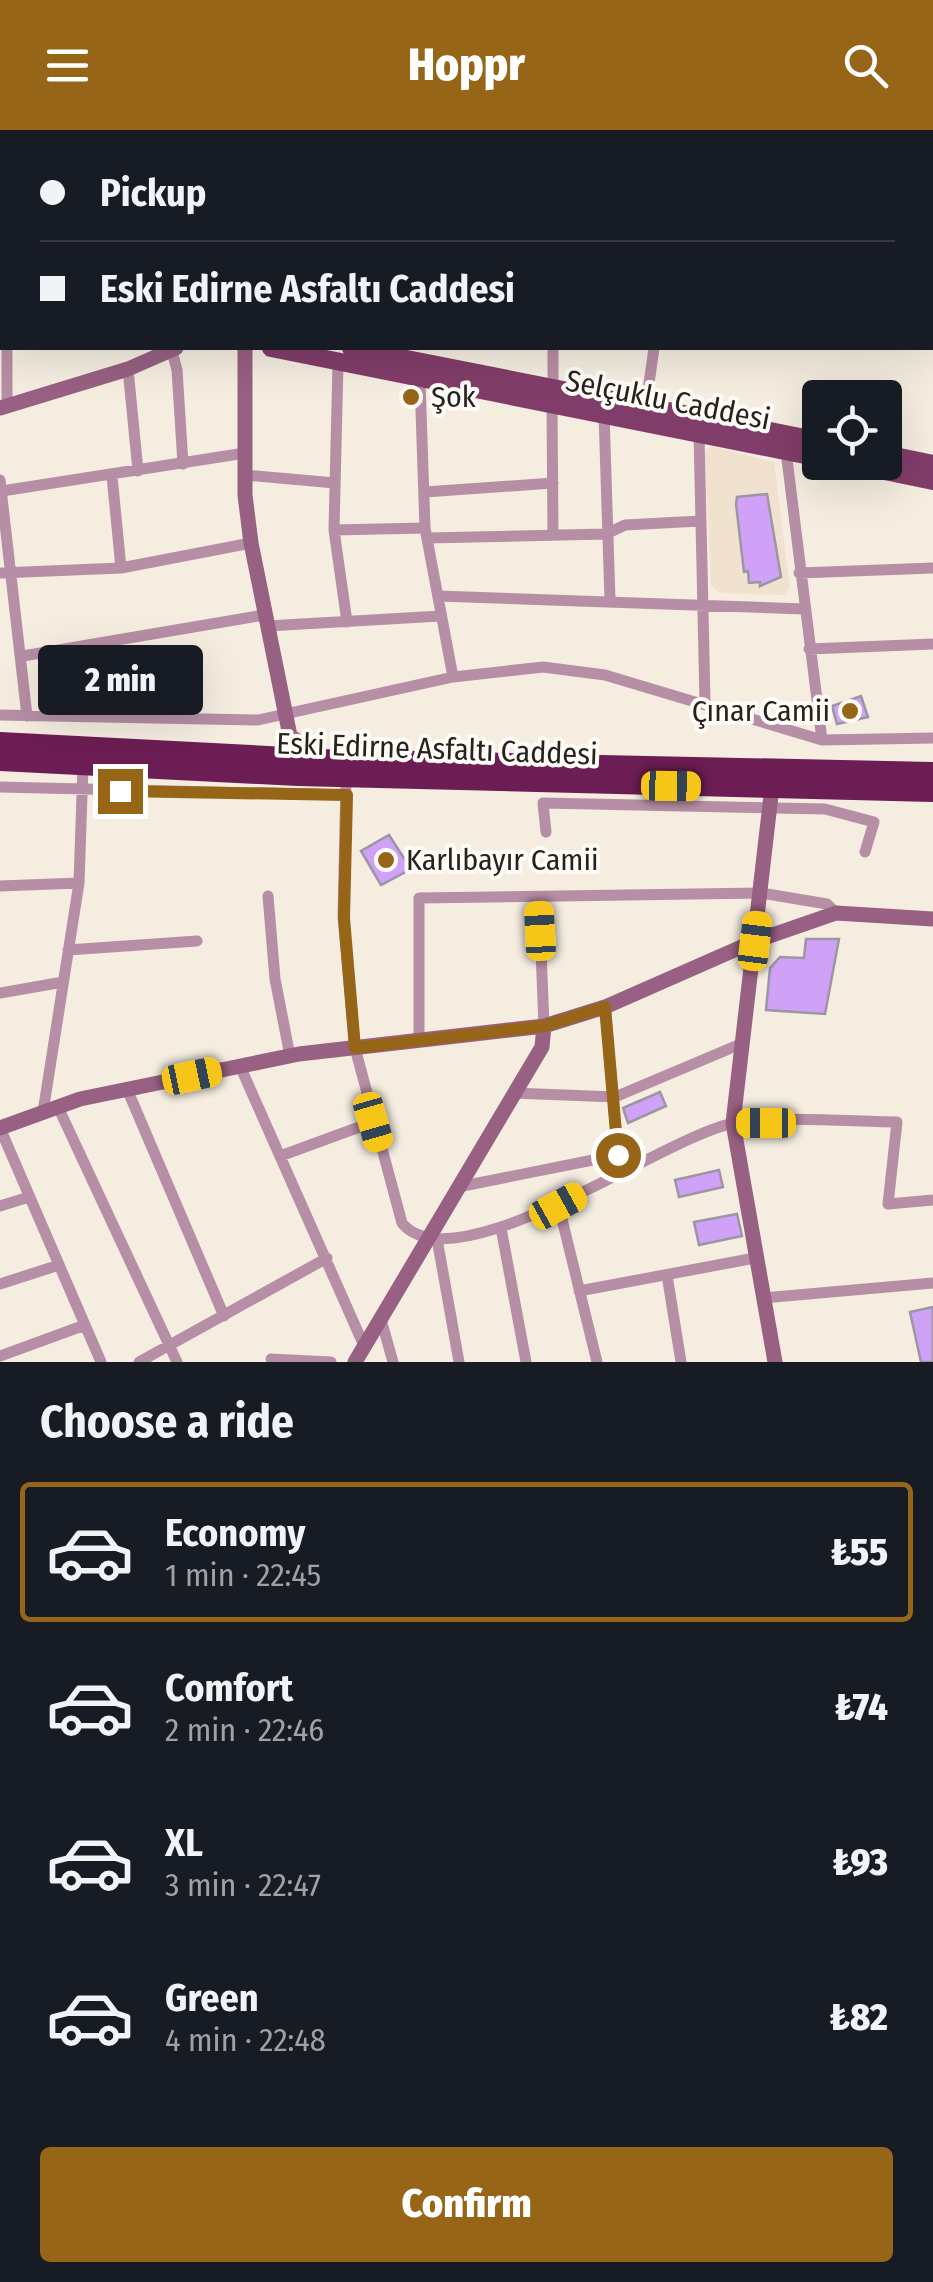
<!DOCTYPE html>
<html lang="en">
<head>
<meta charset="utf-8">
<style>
  :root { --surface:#171b24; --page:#20242c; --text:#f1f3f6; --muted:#9ea1a6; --line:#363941; --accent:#966517 }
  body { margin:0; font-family:"Fira Sans Condensed",sans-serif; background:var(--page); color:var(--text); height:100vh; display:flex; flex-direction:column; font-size:38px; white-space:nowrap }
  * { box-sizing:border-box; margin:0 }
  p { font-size:32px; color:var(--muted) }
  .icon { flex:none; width:55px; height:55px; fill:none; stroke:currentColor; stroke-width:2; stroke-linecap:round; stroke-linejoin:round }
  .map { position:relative; height:1232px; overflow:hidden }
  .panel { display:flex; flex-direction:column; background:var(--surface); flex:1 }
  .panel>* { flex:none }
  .guide { position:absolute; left:0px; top:0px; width:935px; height:220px; box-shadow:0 10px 40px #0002; display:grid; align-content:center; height:220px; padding:0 40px; background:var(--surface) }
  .controls { position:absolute; left:802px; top:250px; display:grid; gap:20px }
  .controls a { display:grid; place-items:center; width:100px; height:100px; border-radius:10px; background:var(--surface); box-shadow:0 10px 40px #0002; font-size:50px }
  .end { position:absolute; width:45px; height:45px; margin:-22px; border:12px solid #966517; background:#fff; box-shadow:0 0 0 5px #fff }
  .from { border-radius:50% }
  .bubble { position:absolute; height:70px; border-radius:10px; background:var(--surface); box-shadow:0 10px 40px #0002; font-size:32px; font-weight:800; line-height:70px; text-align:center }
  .car { position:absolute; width:30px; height:60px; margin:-30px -15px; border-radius:12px; box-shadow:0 0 8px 2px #0007; background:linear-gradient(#f5c518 24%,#345 0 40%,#f5c518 0 76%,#345 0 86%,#f5c518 0) }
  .guide b { display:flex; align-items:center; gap:35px; height:95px; font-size:38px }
  .guide b+b { border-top:2px solid var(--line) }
  .guide i { width:25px; height:25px; background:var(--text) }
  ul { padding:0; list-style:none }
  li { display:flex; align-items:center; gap:30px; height:140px; margin:0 20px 15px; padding:0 20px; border:5px solid transparent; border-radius:10px }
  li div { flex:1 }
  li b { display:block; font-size:38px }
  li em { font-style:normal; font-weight:800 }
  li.active { border-color:var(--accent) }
  li>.icon { width:90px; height:90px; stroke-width:1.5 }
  h2 { padding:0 40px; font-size:45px; line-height:120px }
  .cta { display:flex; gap:20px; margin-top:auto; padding:20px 40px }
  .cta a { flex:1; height:115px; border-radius:10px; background:var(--accent); color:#fff; font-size:40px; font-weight:800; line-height:115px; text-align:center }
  header { display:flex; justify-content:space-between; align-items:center; height:130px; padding:0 40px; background:var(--accent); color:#fff; font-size:45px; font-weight:800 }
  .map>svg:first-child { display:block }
</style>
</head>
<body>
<header><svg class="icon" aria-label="menu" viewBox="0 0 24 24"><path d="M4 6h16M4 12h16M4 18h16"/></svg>Hoppr<svg class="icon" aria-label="search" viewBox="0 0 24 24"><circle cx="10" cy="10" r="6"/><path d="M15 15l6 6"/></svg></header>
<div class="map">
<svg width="933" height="1232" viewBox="0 0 933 1232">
  <rect width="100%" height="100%" fill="#f5ede0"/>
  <path fill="#f1e2cf" d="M711,316L774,332L790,458L784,465L719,463L711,455L705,322Z"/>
  <path fill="#cfa2f8" stroke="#9c96a3" stroke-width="2.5" d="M767,364L781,447L760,456V452L749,453L748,441L744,442L736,374L737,367Z
    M861,566L868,587L837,594L832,576Z
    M389,705L411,739L381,755L361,721Z
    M806,809H839L825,884L766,880L770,838L780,827L804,828Z
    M660,962L666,976L628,993L623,978Z
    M719,1040L723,1057L679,1067L675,1050Z
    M737,1084L742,1106L699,1115L694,1092Z
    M933,1177V1232H921L910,1182Z"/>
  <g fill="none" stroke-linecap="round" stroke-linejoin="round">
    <path stroke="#b68ea5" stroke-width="11" d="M12,0L13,2
      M111,0L113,2
      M144,0L145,2
      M235,0V2
      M516,0V2
      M630,0L631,2
      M168,2L175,0
      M0,71L2,70
      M0,102L2,103
      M553,218V256
      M172,221L177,240L183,334
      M338,233L334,400L347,492
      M128,239L138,341
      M420,251L425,398L453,547
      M646,275L654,218
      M7,276V218
      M552,276L553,405
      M604,284L610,470
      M699,304L705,571
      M786,321L822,610
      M245,345L335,353
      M112,346L121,438
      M0,350L27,586
      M2,361L245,323
      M425,362L553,353
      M334,400L425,398
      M427,408L606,404L625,395L700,391
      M0,443L121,438L251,413
      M799,443L933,438
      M438,466L803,479
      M267,496L441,486
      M809,519L933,514
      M23,526L264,485
      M0,585L258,590L453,547L543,537L605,545L822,610L933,608
      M346,648L343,787L355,918L402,1093C455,1158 669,1003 735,993C786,985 845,992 897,992L888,1074L933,1070
      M0,657L347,665
      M546,702L543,673L825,679L874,692L865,722
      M0,756L79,753
      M268,766L275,849L290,926
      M539,769L544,896
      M68,820L197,811
      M0,863L63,852
      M605,877L618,1025
      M419,911V768L761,763L827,774L836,783
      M240,936L365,1218
      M127,959L224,1186
      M513,963L615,967L743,913
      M58,977L177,1232
      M43,982L79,753L83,635
      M0,998L101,1232
      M283,1025L373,992
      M458,1057L618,1025L626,1038
      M0,1076L29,1067
      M559,1077L597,1232
      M501,1098L526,1232
      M437,1109L459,1232
      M667,1145L681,1232
      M0,1154L59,1135
      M579,1161L755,1128
      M763,1168L933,1153
      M382,1193L393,1232
      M0,1226L85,1195
      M271,1229L331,1232
      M139,1232L327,1128"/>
    <path stroke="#986082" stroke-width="15" d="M404,2L407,0
      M245,218V365L251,413L290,606L323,627
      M0,278L128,239L176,218
      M772,657L733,993L775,1232
      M0,998L80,969L299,924L544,896L605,877L755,811L836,783L933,789
      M355,1232L542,917L544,896"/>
    <path stroke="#813d69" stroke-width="18" d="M0,156L2,157
      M0,176H2
      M271,218L820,328
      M351,218L820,311
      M885,324L933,334
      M841,332L933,351"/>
    <path stroke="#6c1d53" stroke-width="20" d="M0,612L326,629L933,642
      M0,631L298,646L933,662"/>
  </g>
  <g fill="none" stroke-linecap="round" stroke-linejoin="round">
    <path stroke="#966517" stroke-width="12" d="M120,661L347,665L344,788L355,918L544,896L605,877L618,1025"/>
  </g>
  <g fill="#966517" stroke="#fffbf6" stroke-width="4">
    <circle cx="411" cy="267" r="10"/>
    <circle cx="850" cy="581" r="10"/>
    <circle cx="386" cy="730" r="10"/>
  </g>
  <g text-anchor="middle" stroke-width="8" stroke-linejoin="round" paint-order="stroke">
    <g font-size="30" fill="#26231e" stroke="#fffbf6" text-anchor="start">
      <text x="431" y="277">Şok</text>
      <text x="830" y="591" text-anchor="end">Çınar Camii</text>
      <text x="406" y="740">Karlıbayır Camii</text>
    </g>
    <g font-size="30" fill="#26231e" stroke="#fffbf6">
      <text transform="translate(668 270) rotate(11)" y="10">Selçuklu Caddesi</text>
      <text transform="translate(437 619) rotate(2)" y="10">Eski Edirne Asfaltı Caddesi</text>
    </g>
  </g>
</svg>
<div class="controls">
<a><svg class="icon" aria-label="locate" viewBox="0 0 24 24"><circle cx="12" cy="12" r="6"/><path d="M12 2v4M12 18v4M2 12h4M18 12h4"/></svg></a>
</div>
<i class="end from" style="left:618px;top:1025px"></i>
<i class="end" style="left:120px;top:661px"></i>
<div class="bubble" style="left:38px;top:515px;width:165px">2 min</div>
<i class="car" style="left:671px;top:656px;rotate:91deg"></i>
<i class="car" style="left:540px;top:801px;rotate:357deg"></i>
<i class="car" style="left:755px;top:811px;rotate:7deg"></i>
<i class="car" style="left:192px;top:946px;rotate:78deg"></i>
<i class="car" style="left:373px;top:992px;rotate:164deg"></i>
<i class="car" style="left:766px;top:993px;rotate:270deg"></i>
<i class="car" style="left:558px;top:1076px;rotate:61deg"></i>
<div class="guide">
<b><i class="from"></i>Pickup</b>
<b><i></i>Eski Edirne Asfaltı Caddesi</b>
</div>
</div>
<section class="panel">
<h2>Choose a ride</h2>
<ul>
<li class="active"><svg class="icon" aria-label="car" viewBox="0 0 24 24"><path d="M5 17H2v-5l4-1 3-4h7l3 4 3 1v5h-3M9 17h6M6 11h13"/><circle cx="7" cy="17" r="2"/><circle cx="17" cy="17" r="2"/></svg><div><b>Economy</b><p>1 min · 22:45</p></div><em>₺55</em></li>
<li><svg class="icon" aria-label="car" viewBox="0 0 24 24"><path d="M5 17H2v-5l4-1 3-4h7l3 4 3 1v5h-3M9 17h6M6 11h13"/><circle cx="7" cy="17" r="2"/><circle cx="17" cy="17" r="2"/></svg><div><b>Comfort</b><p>2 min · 22:46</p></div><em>₺74</em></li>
<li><svg class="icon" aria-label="car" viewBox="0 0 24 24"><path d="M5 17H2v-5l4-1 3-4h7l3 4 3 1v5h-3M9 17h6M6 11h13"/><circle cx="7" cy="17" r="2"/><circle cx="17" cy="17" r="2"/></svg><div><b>XL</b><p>3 min · 22:47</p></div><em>₺93</em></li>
<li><svg class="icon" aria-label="car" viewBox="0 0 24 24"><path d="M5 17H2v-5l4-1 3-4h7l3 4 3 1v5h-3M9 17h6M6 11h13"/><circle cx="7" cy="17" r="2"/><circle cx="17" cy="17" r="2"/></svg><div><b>Green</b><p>4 min · 22:48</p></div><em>₺82</em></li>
</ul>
<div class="cta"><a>Confirm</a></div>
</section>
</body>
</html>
